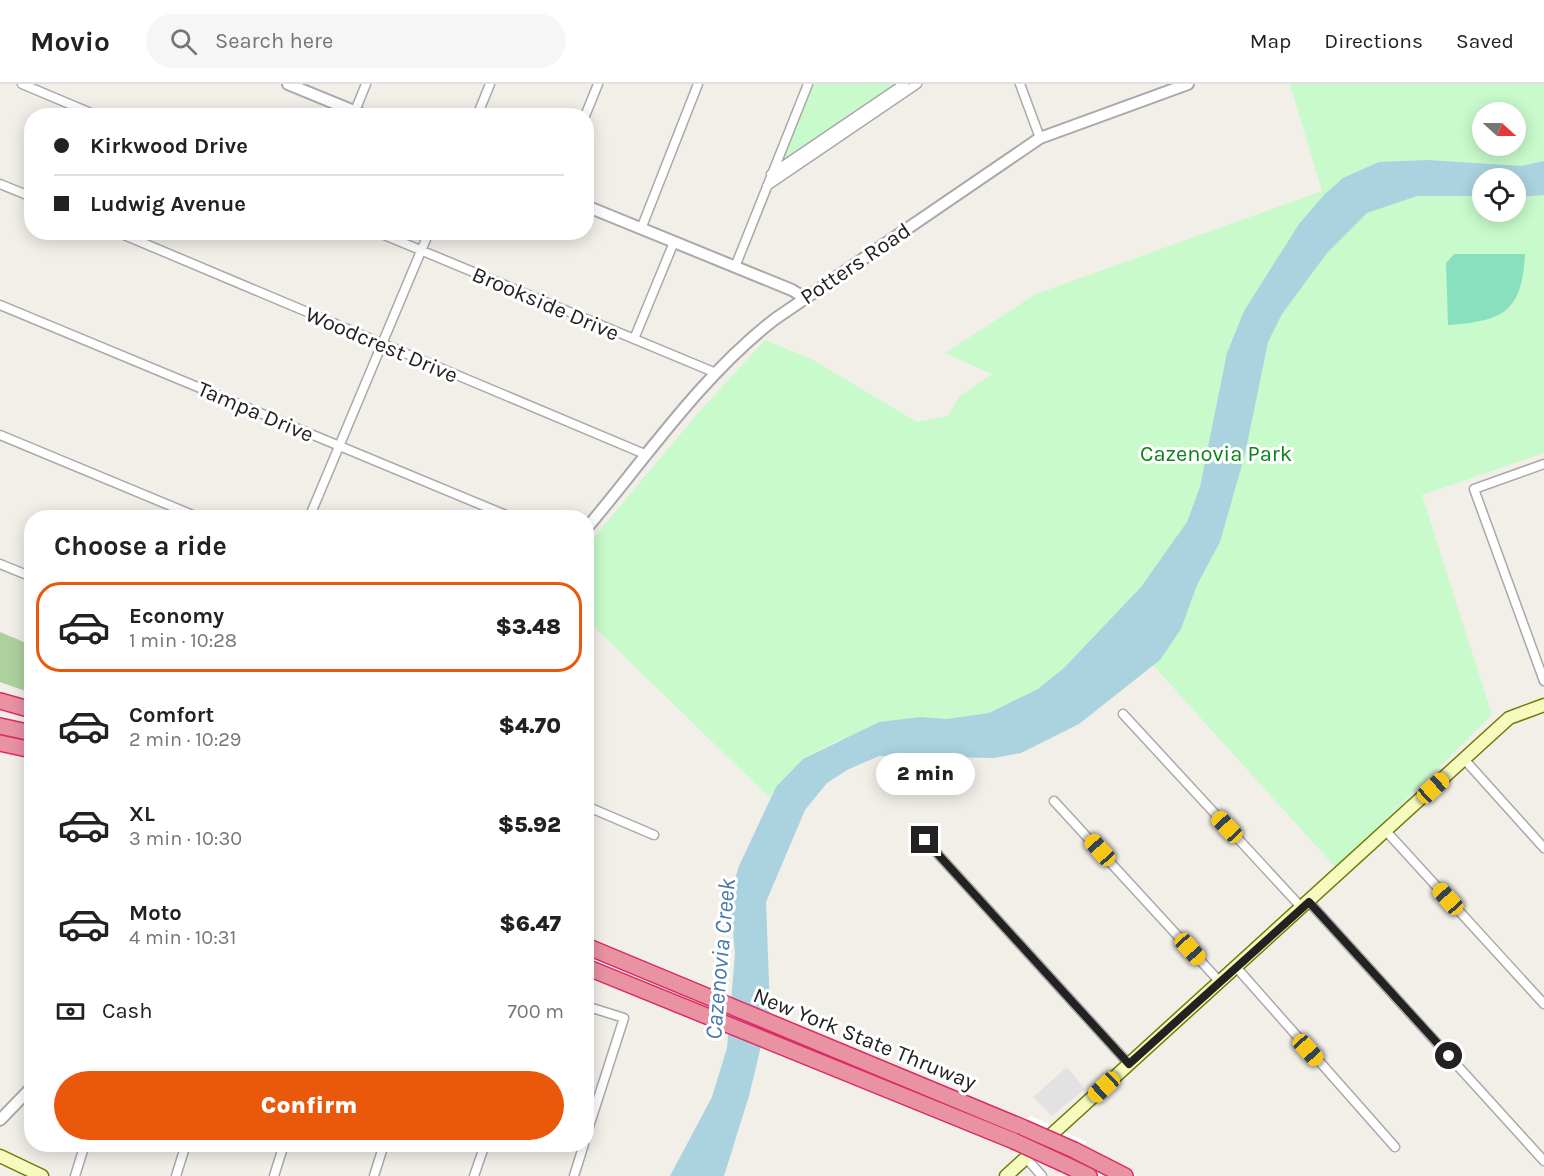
<!DOCTYPE html>
<html lang="en">
<head>
<meta charset="utf-8">
<style>
  :root { --surface:#fff; --page:#f6f6f6; --text:#222; --muted:#767676; --line:#e0e0e0; --accent:#ea580c }
  body { margin:0; font-family:Karla,sans-serif; background:var(--page); color:var(--text); height:100vh; display:flex; flex-direction:column; font-size:22px; white-space:nowrap }
  * { box-sizing:border-box; margin:0 }
  p { font-size:20px; color:var(--muted) }
  .icon { flex:none; width:33px; height:33px; fill:none; stroke:currentColor; stroke-width:2; stroke-linecap:round; stroke-linejoin:round }
  .map { position:relative; flex:1; overflow:hidden }
  .panel { position:absolute; left:24px; top:426px; width:570px; height:642px; display:flex; flex-direction:column; background:var(--surface); border-radius:24px; box-shadow:0 3px 15px #0003 }
  .panel>* { flex:none }
  .banner { position:absolute; left:24px; top:24px; width:570px; height:132px; border-radius:24px; box-shadow:0 3px 15px #0003; display:grid; align-content:center; height:132px; padding:0 30px; background:var(--surface) }
  .needle { width:39px; rotate:111deg }
  .buttons { position:absolute; left:1472px; top:18px; display:grid; gap:12px }
  .buttons a { display:grid; place-items:center; width:54px; height:54px; border-radius:50%; background:var(--surface); box-shadow:0 3px 15px #0003; font-size:30px }
  .end { position:absolute; width:27px; height:27px; margin:-14px; border:8px solid #222; background:#fff; box-shadow:0 0 0 3px #fff }
  .from { border-radius:50% }
  .bubble { position:absolute; height:42px; border-radius:21px; background:var(--surface); box-shadow:0 3px 15px #0003; font-size:20px; font-weight:800; line-height:42px; text-align:center }
  .car { position:absolute; width:18px; height:36px; margin:-18px -9px; border-radius:8px; box-shadow:0 0 4px 2px #0007; background:linear-gradient(#f5c518 24%,#345 0 40%,#f5c518 0 76%,#345 0 86%,#f5c518 0) }
  .banner b { display:flex; align-items:center; gap:21px; height:57px; font-size:22px }
  .banner b+b { border-top:2px solid var(--line) }
  .banner i { width:15px; height:15px; background:var(--text) }
  ul { padding:0; list-style:none }
  li { display:flex; align-items:center; gap:18px; height:90px; margin:0 12px 9px; padding:0 18px; border:3px solid transparent; border-radius:24px }
  li div { flex:1 }
  li b { display:block; font-size:22px }
  li em { font-style:normal; font-weight:800 }
  li.on { border-color:var(--accent) }
  li>.icon { width:54px; height:54px; stroke-width:1.5 }
  h2 { padding:0 30px; font-size:27px; line-height:72px }
  .pay { display:flex; align-items:center; gap:15px; height:66px; padding:0 30px; font-size:22px }
  .pay p { margin-inline-start:auto }
  .cta { display:flex; gap:12px; margin-top:auto; padding:12px 30px }
  .cta a { flex:1; height:69px; border-radius:36px; background:var(--accent); color:#fff; font-size:24px; font-weight:800; line-height:69px; text-align:center }
  header { display:flex; align-items:center; gap:36px; box-sizing:border-box; height:84px; padding:0 30px; background:var(--surface); border-bottom:2px solid var(--line) }
  header strong { font-size:28px }
  nav { display:flex; gap:33px; margin-inline-start:auto; font-size:21px }
  .search { width:420px; height:54px; background:var(--page); display:flex; align-items:center; gap:15px; box-sizing:border-box; padding:0 21px; border-radius:33px; color:var(--muted); font-size:22px }
  .map>svg:first-child { display:block }
</style>
</head>
<body>
<header>
<strong>Movio</strong>
<div class="search"><svg class="icon" aria-label="search" viewBox="0 0 24 24"><circle cx="10" cy="10" r="6"/><path d="M15 15l6 6"/></svg>Search here</div>
<nav><a>Map</a><a>Directions</a><a>Saved</a></nav>
</header>
<div class="map">
<svg width="1544" height="1092" viewBox="0 0 1544 1092">
  <rect width="100%" height="100%" fill="#f2efe9"/>
  <path fill="#add19e" d="M0,548L31,561V609L0,598Z"/>
  <path fill="#c8facc" fill-rule="evenodd" d="M814,0H898L786,74L784,72Z
    M1290,0H1544V369L1422,411L1492,631L1336,784L1142,569L984,637L839,656L803,675L769,713L587,536L586,463L698,329L765,256L813,276L917,338L948,332L960,312L992,290L945,269L1036,210L1322,107ZM1482,28H1515V62H1482ZM1482,94H1515V128H1482Z"/>
  <path fill="#88e0be" d="M1454,170H1525C1522,229 1502,237 1448,241L1446,179Z"/>
  <path fill="#e2e2e2" d="M1067,983L1085,1005L1052,1032L1033,1013Z"/>
  <path fill="#aad3df" d="M1427,76L1521,82L1544,77V111L1515,113V94H1482V112H1417L1367,129L1327,169L1282,230L1268,258L1245,370L1220,458L1197,501L1181,545L1160,576L1079,640L1021,669L994,674L879,672L847,686L827,699L805,726L766,818L770,925L749,1012L724,1092H670L712,1013L727,964L735,870L730,812L739,782L776,703L803,675L879,638L921,633L947,635L989,629L1038,605L1064,584L1141,503L1187,438L1200,403L1227,269L1244,227L1299,140L1324,111L1343,94L1379,78Z"/>
  <path fill="#fff" d="M1031,1032L1087,1058L1058,1085L1001,1061Z"/>
  <g fill="none" stroke-linecap="round" stroke-linejoin="round">
    <g stroke="#a9a9a9" stroke-width="11">
      <path id="minor" d="M22,0L98,32
        M1020,0L1040,54
        M355,27L366,0
        M477,32L490,0
        M585,32L598,0
        M771,90L904,0
        M0,100L32,113
        M767,102L917,0
        M641,145L698,0
        M117,148L647,371
        M377,148L716,289
        M735,183L808,0
        M0,221L513,434
        M634,255L674,158
        M0,351L200,434
        M1544,380L1474,405L1544,597
        M309,434L429,148
        M0,480L32,493
        M1123,630L1302,824
        M1464,675L1544,764
        M1054,717L1220,898
        M586,722L654,751
        M1386,747L1544,920
        M925,756L1129,980
        M1309,818L1544,1077
        M1236,883L1395,1063
        M586,922L624,934L586,1052
        M1026,1074L1042,1092
        M75,1092L85,1060
        M176,1092L186,1060
        M274,1092L284,1060
        M374,1092L384,1060
        M474,1092L485,1060
        M574,1092L584,1060"/>
    </g>
    <g stroke="#a9a9a9" stroke-width="14">
      <path id="tertiary" d="M288,0L366,32
        M586,122L792,206L805,214
        M586,445C645,375 702,291 775,235L1040,54L1188,0
        M0,1036L32,1003"/>
    </g>
    <g stroke="#707d05" stroke-width="15">
      <path id="secondary" d="M0,1072L42,1092
        M1006,1092L1509,634L1544,621"/>
    </g>
    <g stroke="#dc2a67" stroke-width="18">
      <path id="motorway" d="M0,617L32,626
        M0,642L32,649
        M0,659L32,666
        M586,862L1024,1044
        M586,883L1014,1057
        M1074,1066L1125,1092
        M1064,1080L1089,1092"/>
    </g>
    <use href="#minor" stroke="#fff" stroke-width="8"/>
    <use href="#tertiary" stroke="#fff" stroke-width="10"/>
    <use href="#secondary" stroke="#f7fabf" stroke-width="12"/>
    <use href="#motorway" stroke="#e892a2" stroke-width="15"/>
    <g stroke="#dc2a67" stroke-width="18" stroke-linecap="butt">
      <path id="motorway-bridge" d="M1024,1044L1074,1066
        M1014,1057L1064,1080"/>
    </g>
    <use href="#motorway-bridge" stroke="#e892a2" stroke-width="15"/>
  </g>
  <g fill="none" stroke-linecap="round" stroke-linejoin="round">
    <path stroke="#222" stroke-width="8" d="M925,756L1129,980L1309,818L1449,972"/>
  </g>
  <g text-anchor="middle" stroke-width="6" stroke-linejoin="round" paint-order="stroke">
    <g font-size="22" fill="#222" stroke="#fff">
      <text transform="translate(855 179) rotate(-34)" y="8">Potters Road</text>
      <text transform="translate(546 219) rotate(23)" y="8">Brookside Drive</text>
      <text transform="translate(382 260) rotate(23)" y="8">Woodcrest Drive</text>
      <text transform="translate(256 327) rotate(23)" y="8">Tampa Drive</text>
      <text transform="translate(865 954) rotate(22)" y="8">New York State Thruway</text>
    </g>
    <g font-size="22" fill="#0c8416" stroke="#fff">
      <text x="1216" y="377">Cazenovia Park</text>
    </g>
    <g font-size="24" font-style="italic" fill="#4a7aab" stroke="#fff">
      <text transform="translate(720 875) rotate(-85)" y="8">Cazenovia Creek</text>
    </g>
  </g>
</svg>
<div class="buttons">
<a><svg class="needle" viewBox="-14 -14 28 28"><path d="M0-13l5 13h-10z" fill="#e53935"/><path d="M0 13l5-13h-10z" fill="#767676"/></svg></a>
<a><svg class="icon" aria-label="locate" viewBox="0 0 24 24"><circle cx="12" cy="12" r="6"/><path d="M12 2v4M12 18v4M2 12h4M18 12h4"/></svg></a>
</div>
<i class="end from" style="left:1449px;top:972px"></i>
<i class="end" style="left:925px;top:756px"></i>
<div class="bubble" style="left:876px;top:669px;width:99px">2 min</div>
<i class="car" style="left:1433px;top:704px;rotate:48deg"></i>
<i class="car" style="left:1227px;top:743px;rotate:317deg"></i>
<i class="car" style="left:1100px;top:766px;rotate:318deg"></i>
<i class="car" style="left:1448px;top:815px;rotate:318deg"></i>
<i class="car" style="left:1190px;top:865px;rotate:138deg"></i>
<i class="car" style="left:1308px;top:966px;rotate:138deg"></i>
<i class="car" style="left:1104px;top:1003px;rotate:227deg"></i>
<div class="banner">
<b><i class="from"></i>Kirkwood Drive</b>
<b><i></i>Ludwig Avenue</b>
</div>
<section class="panel">
<h2>Choose a ride</h2>
<ul>
<li class="on"><svg class="icon" aria-label="car" viewBox="0 0 24 24"><path d="M5 17H2v-5l4-1 3-4h7l3 4 3 1v5h-3M9 17h6M6 11h13"/><circle cx="7" cy="17" r="2"/><circle cx="17" cy="17" r="2"/></svg><div><b>Economy</b><p>1 min · 10:28</p></div><em>$3.48</em></li>
<li><svg class="icon" aria-label="car" viewBox="0 0 24 24"><path d="M5 17H2v-5l4-1 3-4h7l3 4 3 1v5h-3M9 17h6M6 11h13"/><circle cx="7" cy="17" r="2"/><circle cx="17" cy="17" r="2"/></svg><div><b>Comfort</b><p>2 min · 10:29</p></div><em>$4.70</em></li>
<li><svg class="icon" aria-label="car" viewBox="0 0 24 24"><path d="M5 17H2v-5l4-1 3-4h7l3 4 3 1v5h-3M9 17h6M6 11h13"/><circle cx="7" cy="17" r="2"/><circle cx="17" cy="17" r="2"/></svg><div><b>XL</b><p>3 min · 10:30</p></div><em>$5.92</em></li>
<li><svg class="icon" aria-label="car" viewBox="0 0 24 24"><path d="M5 17H2v-5l4-1 3-4h7l3 4 3 1v5h-3M9 17h6M6 11h13"/><circle cx="7" cy="17" r="2"/><circle cx="17" cy="17" r="2"/></svg><div><b>Moto</b><p>4 min · 10:31</p></div><em>$6.47</em></li>
</ul>
<div class="pay"><svg class="icon" aria-label="cash" viewBox="0 0 24 24"><path d="M3 7h18v10H3z"/><circle cx="12" cy="12" r="2"/></svg>Cash<p>700 m</p></div>
<div class="cta"><a>Confirm</a></div>
</section>
</div>
</body>
</html>
